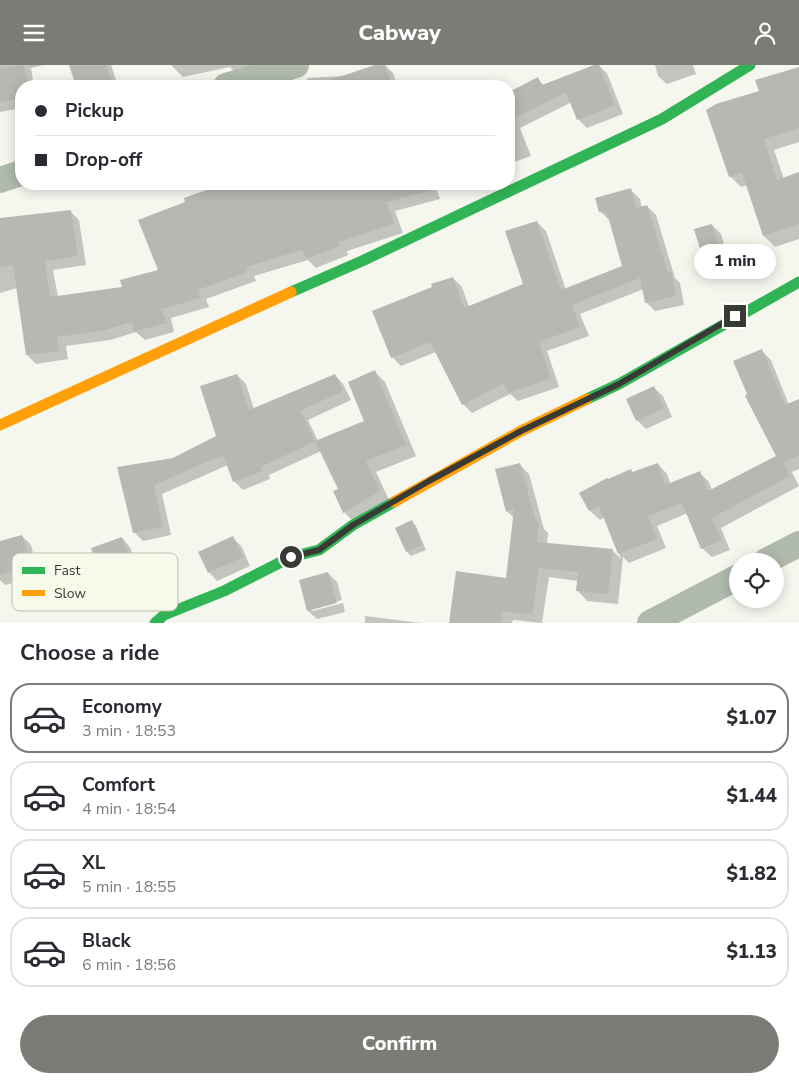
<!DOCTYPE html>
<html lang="en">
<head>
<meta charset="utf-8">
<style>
  :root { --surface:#fff; --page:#f2f2f3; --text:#2b2b33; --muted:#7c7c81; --line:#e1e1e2; --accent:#7a7c75 }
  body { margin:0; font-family:"Nunito Sans",sans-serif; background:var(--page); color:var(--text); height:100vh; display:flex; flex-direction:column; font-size:19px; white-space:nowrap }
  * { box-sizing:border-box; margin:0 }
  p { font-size:16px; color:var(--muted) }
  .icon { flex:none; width:28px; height:28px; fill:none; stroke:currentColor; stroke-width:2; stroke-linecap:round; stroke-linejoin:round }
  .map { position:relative; height:558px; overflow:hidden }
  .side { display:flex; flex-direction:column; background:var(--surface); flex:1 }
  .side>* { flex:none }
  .top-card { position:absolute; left:15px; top:15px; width:500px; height:110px; border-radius:20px; box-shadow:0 2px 12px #0003; display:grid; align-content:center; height:110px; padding:0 20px; background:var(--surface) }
  .buttons { position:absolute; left:729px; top:488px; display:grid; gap:10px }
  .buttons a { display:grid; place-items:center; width:55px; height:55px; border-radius:50%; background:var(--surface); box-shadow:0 2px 12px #0003; font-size:25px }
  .end { position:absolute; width:22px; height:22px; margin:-11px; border:6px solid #383a34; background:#fff; box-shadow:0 0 0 2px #fff }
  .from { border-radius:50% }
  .bubble { position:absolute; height:35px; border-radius:18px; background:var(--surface); box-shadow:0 2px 12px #0003; font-size:16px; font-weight:800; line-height:35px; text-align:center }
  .top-card b { display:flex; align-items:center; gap:18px; height:48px; font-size:19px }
  .top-card b+b { border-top:1px solid var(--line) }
  .top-card i { width:12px; height:12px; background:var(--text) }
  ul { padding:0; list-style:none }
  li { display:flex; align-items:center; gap:15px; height:70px; margin:0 10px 8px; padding:0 10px; border:2px solid var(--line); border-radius:20px }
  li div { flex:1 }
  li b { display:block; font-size:19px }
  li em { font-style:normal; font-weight:800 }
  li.active { border-color:var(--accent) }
  li>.icon { width:45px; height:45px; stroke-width:1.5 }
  h2 { padding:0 20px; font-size:22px; line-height:60px }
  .primary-button { display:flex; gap:10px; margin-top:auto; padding:10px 20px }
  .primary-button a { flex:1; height:58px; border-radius:30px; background:var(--accent); color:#fff; font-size:20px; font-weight:800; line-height:58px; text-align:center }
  header { display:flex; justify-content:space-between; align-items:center; height:65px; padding:0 20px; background:var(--accent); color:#fff; font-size:22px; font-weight:800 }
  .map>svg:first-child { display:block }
</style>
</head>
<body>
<header><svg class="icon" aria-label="menu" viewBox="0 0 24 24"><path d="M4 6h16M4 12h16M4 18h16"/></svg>Cabway<svg class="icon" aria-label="person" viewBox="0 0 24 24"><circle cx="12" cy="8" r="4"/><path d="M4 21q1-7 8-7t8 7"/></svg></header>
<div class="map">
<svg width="799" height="558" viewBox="0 0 799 558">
  <rect width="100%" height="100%" fill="#f5f6ee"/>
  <path fill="#0003" d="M0,0H43L31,3L34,21H21V43L0,47Z
    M70,0H111L118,21H77Z
    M279,0L235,7L230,2L183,12L171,0Z
    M379,0H385L393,8L397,21H306L309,20L307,13L345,11Z
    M598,0L607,8L623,49L587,63L578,54L572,37L520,63L531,91L509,99V32L521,27L538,14L544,21Z
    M655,0H693L696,9L667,19L658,11Z
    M799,3V77L774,85L784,114L799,109V174L775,182L764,171L747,120L741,122L730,111L760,27Z
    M435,18L438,21H426Z
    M227,119H435L440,134L395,146L403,168L347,186L348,190L316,203L308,195L254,211L256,216L206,234L209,242L171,253L174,267L145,275L136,267L110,275L66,281L68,294L36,299L27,290L17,223L0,228V155L70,146L79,155L86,200L53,205L58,232L124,223L160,206L187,138L185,134Z
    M631,125L640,134L642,143L647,141L656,150L675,213L680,218L684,240L655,246L646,237L644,224L580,249L589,271L547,286L559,322L518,336L510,329L472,348L463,339L436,287L401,301L392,292L453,213L462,222L469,242L524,219L537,157L546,166L566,225L623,202L610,156L601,147Z
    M712,160L721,169L730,200L714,205L705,196Z
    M762,286L771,295L789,340L799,335V404L792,407L799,421L721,463L730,485L712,492L702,483L688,448L657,461L666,483L629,498L623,492L618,539L587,536L577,525L578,516L549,512L542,558L513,555L512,558H451L508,514L514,453L507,446L519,399L529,409L544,464L548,468L547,479L612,485L621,494L605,452L600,455L590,446L581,428L609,416L658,399L667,409L671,420L700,408L709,417L712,425L777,391Z
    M374,306L385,317L416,391L376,407L390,437L355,458L344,447L340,424L321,386L269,410L270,414L243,425L234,416L228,400L162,429L171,470L143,476L134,467L119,403L173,394L218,372L237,310L246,319L254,344L335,310L343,319L351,335L308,355L318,376L366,356Z
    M654,323L663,331L672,352L646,364L637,355Z
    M412,457L416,461L426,485L411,491L407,487L397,463Z
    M22,471L31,480L35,496L27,499L31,513L5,520L0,515V477Z
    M122,473L130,482L148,529L119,540L110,531Z
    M233,473L242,482L250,501L217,516L209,507Z
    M328,508L337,517L342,535L312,544V546L343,538L345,547L317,554L308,546L300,516Z
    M365,551L421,558H365Z"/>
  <path fill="#b8b8b2" d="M24,0L28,21H21V34L0,37V3Z
    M69,0H106L114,21H76Z
    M375,0H385L392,21H322L321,18Z
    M594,0H599L615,40L577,55L566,27L509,56V27L538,12L542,20Z
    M799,2V63L764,74L777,115L799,107V159L763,171L742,108L729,112L706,45L716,39L759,26L755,15Z
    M223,119H434L435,124L387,137L394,159L338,177L340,181L306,194L302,185L246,202L247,207L198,225L200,233L162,244L166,258L134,267L132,257L101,266L57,272L59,286L26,290L13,200L0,202V153L71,145L78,191L45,196L50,232L122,222L120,215L158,205L138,155L185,137L184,133Z
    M631,123L636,143L647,140L668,208L671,207L676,231L645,238L640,213L572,240L580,262L539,277L551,313L508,328L504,318L462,340L430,277L391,293L372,246L432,222L431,219L453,212L464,243L523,219L505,166L537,156L561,225L622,201L607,148L599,147L595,133Z
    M712,159L722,192L704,197L694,164Z
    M762,284L785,340L799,334V390L784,398L790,411L712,453L722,475L701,484L682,438L648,451L657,474L618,489L599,441L589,446L579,428L607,413L608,414L631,404L632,407L658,398L665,420L700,406L708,426L776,391L745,331L747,329L733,296Z
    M375,305L406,380L366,396L380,426L343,448L333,426L338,424L315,376L364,356L348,317Z
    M237,309L249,345L335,309L343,326L300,346L315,376L261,402L263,406L233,417L223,390L154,420L163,462L133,468L117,402L173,393L216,371L200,321Z
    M654,321L664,343L636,356L626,334Z
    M520,398L536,456L539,457L537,477L613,484L608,529L576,526L578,507L539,503L532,550L503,546L501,558H449L456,506L506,513L514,444L506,447L495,404Z
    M412,455L422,480L406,487L395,463Z
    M22,470L28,488L20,490L23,504L0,510V476Z
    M233,471L243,492L208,508L198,487Z
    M122,472L140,521L109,532L91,483Z
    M328,507L337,538L307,546L299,515Z"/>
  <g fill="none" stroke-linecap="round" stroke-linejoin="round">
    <path stroke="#afbaad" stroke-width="26" d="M226,21L296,0
      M0,115L21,108
      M766,496L799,479
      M650,558L738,512"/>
    <path stroke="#30b455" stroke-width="11" d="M291,227L362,196L662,54L750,0
      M587,334L619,319L799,217
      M155,558L164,550L224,526L291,492L319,485L353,460L394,437"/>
    <path stroke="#ff9f0a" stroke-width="11" d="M0,360L291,227
      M394,437L521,366L587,334"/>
  </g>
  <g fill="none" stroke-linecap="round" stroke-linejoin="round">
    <path stroke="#383a34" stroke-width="6" d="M291,492L319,485L353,460L429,416L521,366L619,319L735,251"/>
  </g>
  <rect x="12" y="488" width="166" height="58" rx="8" fill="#f6faeb" stroke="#bdc0b4" stroke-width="1"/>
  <rect x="22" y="502" width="23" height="7" fill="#30b455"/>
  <rect x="22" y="525" width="23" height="6" fill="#ff9f0a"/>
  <g font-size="14" fill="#383a34">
    <text x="54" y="510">Fast</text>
    <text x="54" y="533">Slow</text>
  </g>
</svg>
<div class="buttons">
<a><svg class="icon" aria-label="locate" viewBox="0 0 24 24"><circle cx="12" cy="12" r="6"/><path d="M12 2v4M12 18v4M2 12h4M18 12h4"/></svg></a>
</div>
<i class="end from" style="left:291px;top:492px"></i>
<i class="end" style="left:735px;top:251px"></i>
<div class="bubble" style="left:694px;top:179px;width:82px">1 min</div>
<div class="top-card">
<b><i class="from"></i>Pickup</b>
<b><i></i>Drop-off</b>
</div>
</div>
<section class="side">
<h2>Choose a ride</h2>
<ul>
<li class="active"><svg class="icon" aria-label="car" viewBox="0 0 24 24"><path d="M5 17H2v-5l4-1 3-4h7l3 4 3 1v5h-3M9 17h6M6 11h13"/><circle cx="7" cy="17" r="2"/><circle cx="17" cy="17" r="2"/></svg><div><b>Economy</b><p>3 min · 18:53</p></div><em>$1.07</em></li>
<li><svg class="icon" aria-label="car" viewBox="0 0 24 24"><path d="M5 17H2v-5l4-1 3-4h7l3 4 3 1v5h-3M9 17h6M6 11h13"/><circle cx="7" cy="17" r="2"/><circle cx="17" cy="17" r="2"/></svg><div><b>Comfort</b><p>4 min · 18:54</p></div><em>$1.44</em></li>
<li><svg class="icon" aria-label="car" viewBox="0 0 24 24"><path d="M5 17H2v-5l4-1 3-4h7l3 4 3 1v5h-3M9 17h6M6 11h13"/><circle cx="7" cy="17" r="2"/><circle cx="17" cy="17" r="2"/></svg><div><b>XL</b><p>5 min · 18:55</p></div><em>$1.82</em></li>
<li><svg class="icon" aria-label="car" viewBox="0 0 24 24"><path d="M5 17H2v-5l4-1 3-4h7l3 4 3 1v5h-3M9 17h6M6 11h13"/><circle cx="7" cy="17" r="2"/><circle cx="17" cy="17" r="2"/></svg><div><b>Black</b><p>6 min · 18:56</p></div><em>$1.13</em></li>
</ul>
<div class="primary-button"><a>Confirm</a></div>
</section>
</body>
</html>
